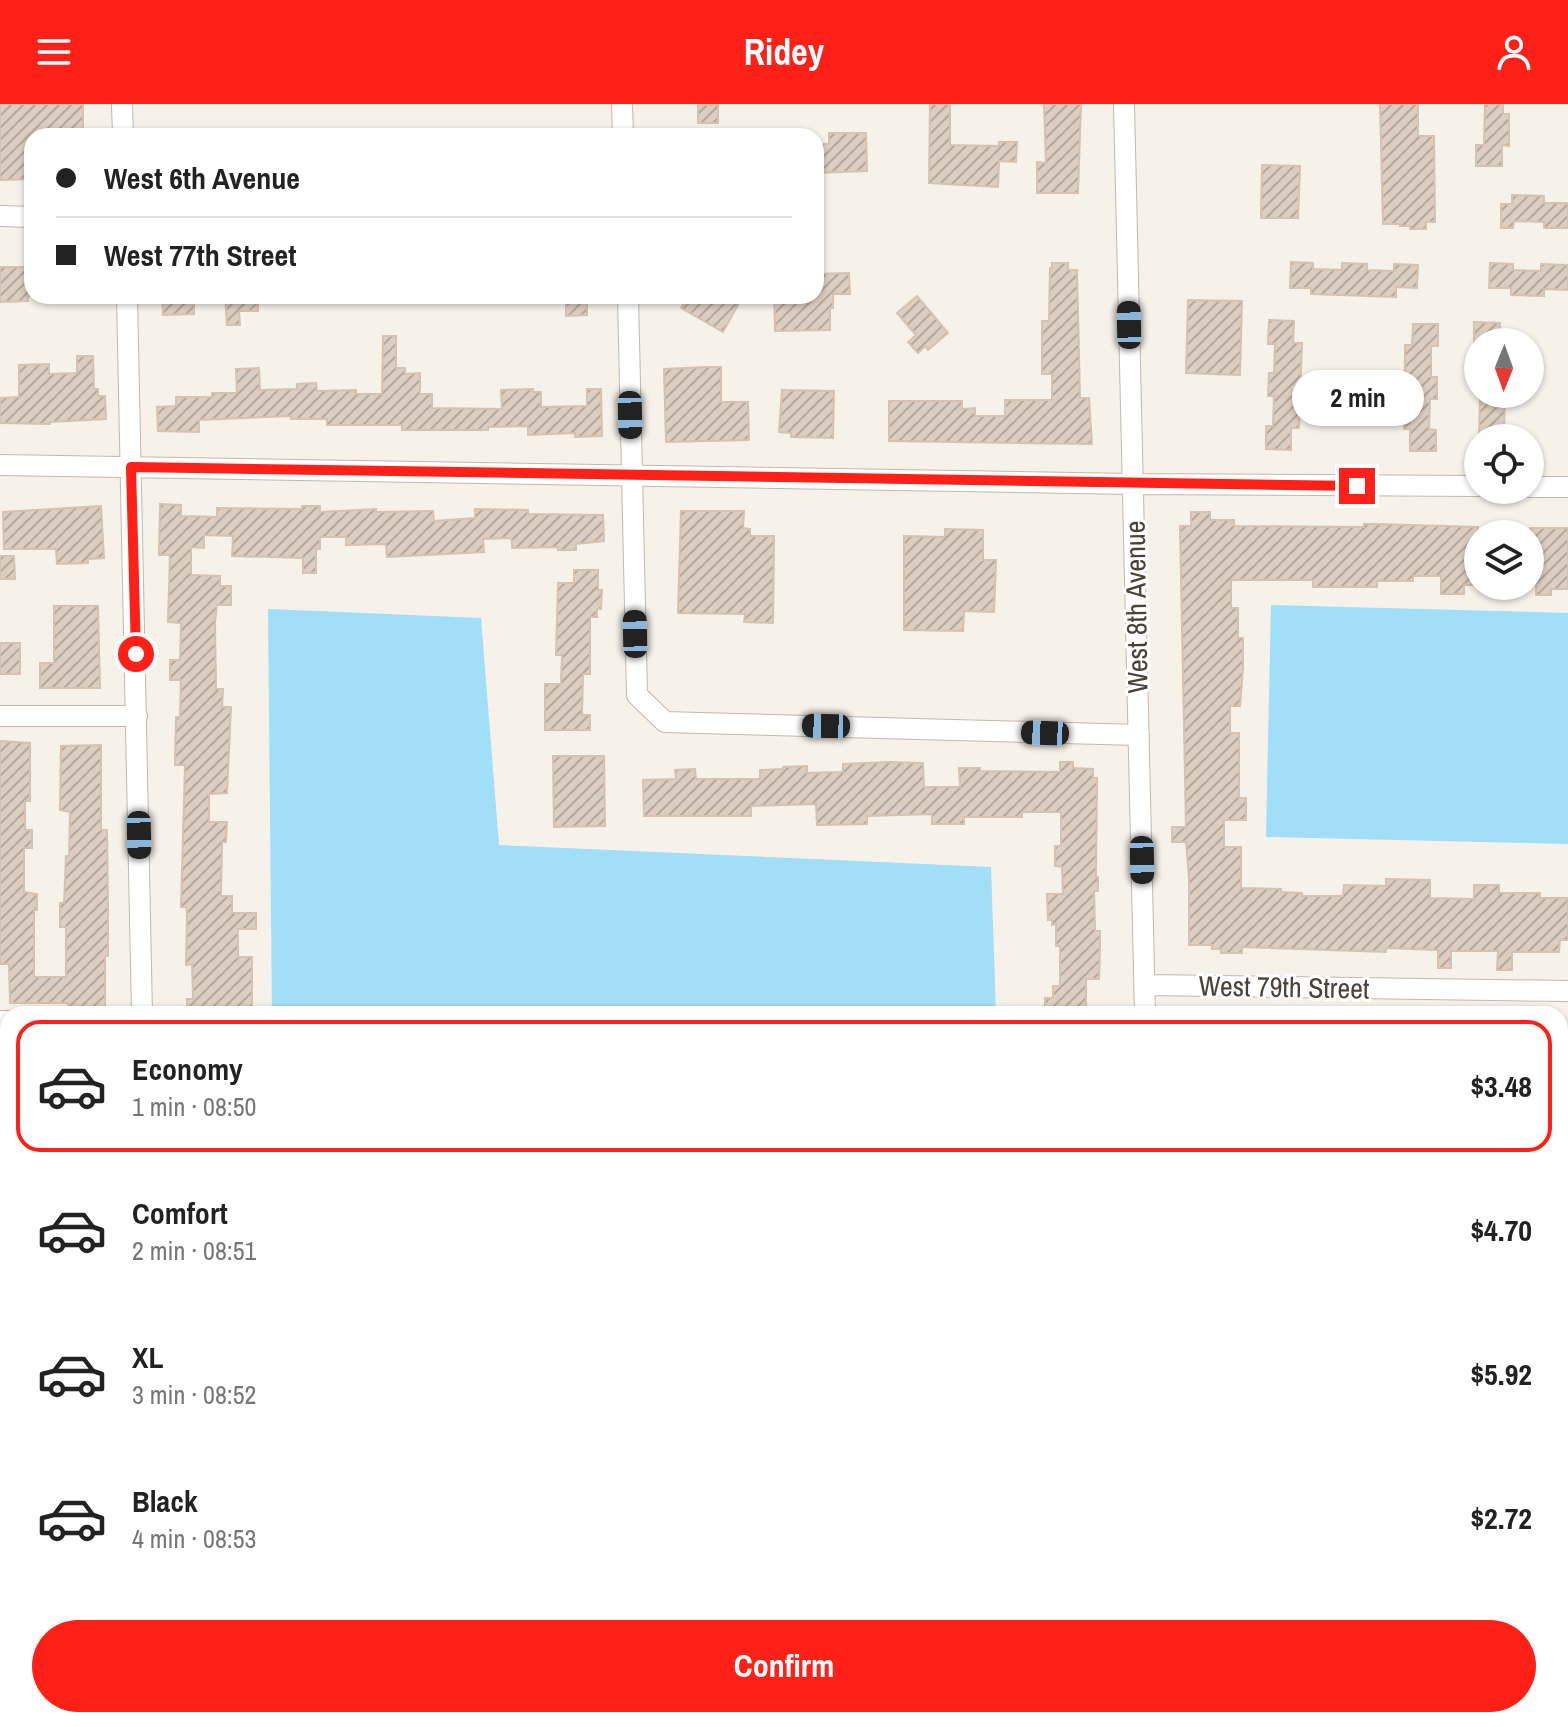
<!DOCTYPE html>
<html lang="en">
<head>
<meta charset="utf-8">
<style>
  :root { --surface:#fff; --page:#f2f2f2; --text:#222; --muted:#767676; --line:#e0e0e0; --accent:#ff2018 }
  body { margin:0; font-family:"Archivo Narrow",sans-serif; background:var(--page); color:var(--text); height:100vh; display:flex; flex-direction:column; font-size:30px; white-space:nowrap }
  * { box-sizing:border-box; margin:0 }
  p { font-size:26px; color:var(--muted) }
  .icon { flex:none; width:44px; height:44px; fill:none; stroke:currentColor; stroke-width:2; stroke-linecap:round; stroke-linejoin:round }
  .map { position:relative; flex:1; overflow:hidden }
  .panel { position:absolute; left:0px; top:902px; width:1568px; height:722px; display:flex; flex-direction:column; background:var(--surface); border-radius:24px 24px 0 0; box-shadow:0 2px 6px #0004 }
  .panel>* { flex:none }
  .guide { position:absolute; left:24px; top:24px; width:800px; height:176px; border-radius:24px; box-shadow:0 2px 6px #0004; display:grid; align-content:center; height:176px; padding:0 32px; background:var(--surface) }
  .needle { width:52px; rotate:181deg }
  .buttons { position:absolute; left:1464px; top:224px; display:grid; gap:16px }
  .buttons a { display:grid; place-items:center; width:80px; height:80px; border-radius:50%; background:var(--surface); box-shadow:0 2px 6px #0004; font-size:40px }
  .end { position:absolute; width:36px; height:36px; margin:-18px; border:10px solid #ff2018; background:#fff; box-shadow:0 0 0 4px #fff }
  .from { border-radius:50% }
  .bubble { position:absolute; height:56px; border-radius:28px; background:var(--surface); box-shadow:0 2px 6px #0004; font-size:26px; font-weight:700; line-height:56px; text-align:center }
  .car { position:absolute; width:24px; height:48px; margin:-24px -12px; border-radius:10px; box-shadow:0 0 6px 2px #0007; background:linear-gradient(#222 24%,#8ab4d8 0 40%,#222 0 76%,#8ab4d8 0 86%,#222 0) }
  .guide b { display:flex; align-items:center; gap:28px; height:76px; font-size:30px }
  .guide b+b { border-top:2px solid var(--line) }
  .guide i { width:20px; height:20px; background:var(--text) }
  ul { padding:14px 0 0; list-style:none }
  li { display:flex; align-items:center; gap:24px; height:132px; margin:0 16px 12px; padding:0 16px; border:4px solid transparent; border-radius:24px }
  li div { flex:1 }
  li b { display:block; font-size:30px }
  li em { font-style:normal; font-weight:700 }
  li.current { border-color:var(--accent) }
  li>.icon { width:72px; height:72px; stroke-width:1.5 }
  .cta { display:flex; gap:16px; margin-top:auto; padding:16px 32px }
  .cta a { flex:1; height:92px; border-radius:48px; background:var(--accent); color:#fff; font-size:32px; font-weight:700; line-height:92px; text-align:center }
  header { display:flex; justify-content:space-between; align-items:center; height:104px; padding:0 32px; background:var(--accent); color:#fff; font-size:36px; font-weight:700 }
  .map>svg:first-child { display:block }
</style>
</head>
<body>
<header><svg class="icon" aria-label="menu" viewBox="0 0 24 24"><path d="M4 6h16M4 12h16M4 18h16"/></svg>Ridey<svg class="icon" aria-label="person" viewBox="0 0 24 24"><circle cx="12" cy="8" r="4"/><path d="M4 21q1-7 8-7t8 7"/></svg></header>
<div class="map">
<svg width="1568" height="1623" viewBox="0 0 1568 1623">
  <defs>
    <pattern id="building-hatch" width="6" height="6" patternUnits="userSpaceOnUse" patternTransform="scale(2)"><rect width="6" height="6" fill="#dccec1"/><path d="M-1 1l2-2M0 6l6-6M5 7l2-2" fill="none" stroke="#b4a99e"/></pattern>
  </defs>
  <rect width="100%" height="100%" fill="#f6f1e9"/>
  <path fill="#a1def7" d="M1271,501L1568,509V740L1266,733Z
    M268,505L481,514L499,741L991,763L996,910H272Z"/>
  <path fill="url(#building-hatch)" stroke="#d5c2b0" stroke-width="2" d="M0,0H83V32H32V75L0,76Z
    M930,0H950V41L999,42V38H1017L1016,58L999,57L998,83L929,79Z
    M1044,0H1081L1078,89H1037V58L1046,59Z
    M1380,0H1418V32H1434L1435,118H1426V125H1410V122H1400V120H1383Z
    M1485,0H1503V10H1509V42L1502,41V62H1476V41H1484Z
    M698,1H718V19H698Z
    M829,29H866L867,67L816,69V40H829Z
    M1262,61L1300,62L1298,114H1261Z
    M1512,91L1544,92V99H1568V124H1544V118L1514,117L1513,124H1501V100H1512Z
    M1291,158L1313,159V165L1342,166V159L1367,160V166L1394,167V160L1418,161L1417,184L1396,183V193L1311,190V184H1290Z
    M1052,159H1068V166H1077L1080,294H1089L1092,340L889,337V297H962V305L975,304V312H1005V296H1052V270H1042V217H1049L1050,164H1052Z
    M1490,159L1513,160V166L1541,167V160L1568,161V186L1544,185V192L1511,191V184H1489Z
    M0,163H32V192H28V197L0,198Z
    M849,169L850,190H833V204H830V226L775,227L774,192H816V170Z
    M162,192H194V210L163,211Z
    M225,192H258V207H239L240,221H227Z
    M566,192H587V211L566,212Z
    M688,192H743L723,228L681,204Z
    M917,192L948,229L928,246L925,242L918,249L908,238L916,231L897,209Z
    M1188,196L1242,197L1240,271L1186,269Z
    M1269,216L1294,217L1293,239H1302L1299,324H1291V346L1266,345V322H1273L1274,292H1268L1269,269H1274L1275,240H1268Z
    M1474,218L1500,219V238H1474Z
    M1413,220H1438V242H1431V273H1437V295H1430L1429,325L1436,326V347H1410V325H1404L1405,241H1412Z
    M383,232H396V264H405V270L420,269V290H432V304L502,305L501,286L533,285V288H541V303L587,302V285H601L602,332L575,333V329L528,331V322L488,323V326H402V321H327V315H291V312L199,316V328L158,327L157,303L176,302V293H212V289H237L236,265L259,264L260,286L297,285V280L316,279L317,287L356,286V290H382Z
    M77,252H93L94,285H98V292H105L106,315L50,318V320L0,319V294L19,293V261L49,260V270L77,269Z
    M708,263H721V298H748L749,336L666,338L664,265Z
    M782,286L834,287L833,334L791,333V329L779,328Z
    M1480,290H1498V294H1505L1504,327H1497V334H1479Z
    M160,400L181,401V412L217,413V404L302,405V402H320V408L376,405V408L433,407L434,417L475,414V405L528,406V410L603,411L604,437L576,440V446H558V443L512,444V436L509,434L483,435L484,448L387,453L386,440L346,441V433H320V445H316V469H303V454L232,452L233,432L204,431V444L191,443V471L220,472V482H231V501H217L215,519L216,585H223L222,603H231L227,689L209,690V718H227L226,738H222L221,792H232V809H256V825H238V853H252V905H241L242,910H187V895H193L192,860L186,861L187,809L186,803H181L185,661H175L176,613H180L181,576H170V556H180L181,519L168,518L170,451H159Z
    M101,402L104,454L88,455V459L57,460L56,445H4L3,408Z
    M681,407H744L743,424L750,425V432H774L773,519L744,518L745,510L678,509Z
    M1191,408H1210V416H1234V422L1364,423V420H1377L1478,423V481H1464V490H1441V472H1413V477H1377V483H1313V476H1231V504H1238V534H1243V565L1240,602H1230V629H1239V694H1246V716H1224V743H1241V784L1281,785V788L1302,789V792H1343L1344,781L1386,782V775L1430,776V794L1474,795V781H1499V789H1540V794H1568V836H1560L1559,848H1512V866H1497L1498,847H1451V864H1438V846L1386,844V848L1242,843V849H1221V845H1212V841H1189V773L1186,738H1172V723H1186L1180,422H1191Z
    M1530,424H1568V485H1551V491H1536V481H1530Z
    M945,425L983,426V456H996L994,508L964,507L963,527L904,526V432L945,433Z
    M0,452H14L15,475H0Z
    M574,466H598V486H602L601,505H597V513H590V570H583L582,611H590V626H545V580H561V577L562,551H556L558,479H574Z
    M54,502H98L100,584H40V559H54Z
    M0,539H20V570H0Z
    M0,637L30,639V697H25V726H32V744H24V788L37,790V806H34V873H66V823H60V799H64L66,752H69L70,708L60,706L61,642L101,641V726H107L108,802V852H105V906H68V899H10L9,860H0Z
    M553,652H604L605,722L554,723Z
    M890,658L923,659L924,683H960L959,664H980V667L1060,668V658H1073V664L1093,665V674H1097L1096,773H1098V787H1094L1095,827H1100V842L1099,875H1086V910H1045V894H1053V882H1060V842H1056V820L1052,821V816H1048L1047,790H1063L1062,763L1055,762V742H1061V708H1022V713H964V720H932V710L867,712V720L817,721L816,700L751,702V712H644L643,676L676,675L675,666L695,665L696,675H760V666L783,665V663L807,662V669L843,668V660Z"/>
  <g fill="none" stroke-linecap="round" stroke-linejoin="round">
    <g stroke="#c3b8ab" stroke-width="22">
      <path id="minor" d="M122,0L123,32
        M622,0L623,32
        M1124,0L1145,910
        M0,112L32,113
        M127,192L142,910
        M628,192L637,591L665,618L1139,631
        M0,361L1133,380L1478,382
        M1530,383H1568
        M0,612H137
        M1145,881L1568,887
        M0,917H8
        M0,1047H8
        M1560,1087H1568
        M0,1130H8
        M1560,1283L1568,1284
        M0,1316L8,1318
        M1560,1473H1568
        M1162,1616V1623"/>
    </g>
    <g stroke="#ed902d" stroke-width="32">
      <path id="highway" d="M0,1385L8,1386
        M0,1426L8,1427
        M0,1471L8,1472
        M0,1503H8
        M914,1616L948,1623
        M1103,1616L1134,1623"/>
    </g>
    <use href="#minor" stroke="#fff" stroke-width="20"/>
    <use href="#highway" stroke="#ffbd6c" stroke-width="30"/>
  </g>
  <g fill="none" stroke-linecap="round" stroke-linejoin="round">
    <path stroke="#ff2018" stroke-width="10" d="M136,550L131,363L1357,382"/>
  </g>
  <g text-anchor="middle" stroke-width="6" stroke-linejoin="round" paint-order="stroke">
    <g font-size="28" fill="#4b4137" stroke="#fff">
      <text transform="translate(1136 503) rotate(-91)" y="10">West 8th Avenue</text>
      <text transform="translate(1284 883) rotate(1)" y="10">West 79th Street</text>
    </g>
  </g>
</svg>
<div class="buttons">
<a><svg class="needle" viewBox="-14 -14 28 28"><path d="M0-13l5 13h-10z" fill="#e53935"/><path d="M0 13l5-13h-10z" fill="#767676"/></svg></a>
<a><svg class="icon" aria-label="locate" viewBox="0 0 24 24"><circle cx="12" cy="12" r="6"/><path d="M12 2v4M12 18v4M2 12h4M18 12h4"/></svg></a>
<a><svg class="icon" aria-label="layers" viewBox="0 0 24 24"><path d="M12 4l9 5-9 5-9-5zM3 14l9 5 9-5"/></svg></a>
</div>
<i class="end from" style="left:136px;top:550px"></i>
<i class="end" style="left:1357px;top:382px"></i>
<div class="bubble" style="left:1292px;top:266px;width:132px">2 min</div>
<i class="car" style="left:1129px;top:221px;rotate:359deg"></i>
<i class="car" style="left:630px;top:311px;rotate:179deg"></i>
<i class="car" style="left:635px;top:530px;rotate:359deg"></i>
<i class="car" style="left:826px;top:622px;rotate:271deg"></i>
<i class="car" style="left:1045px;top:629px;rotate:272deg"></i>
<i class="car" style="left:139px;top:731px;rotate:179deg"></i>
<i class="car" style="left:1142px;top:756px;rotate:179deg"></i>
<div class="guide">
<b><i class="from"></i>West 6th Avenue</b>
<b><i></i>West 77th Street</b>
</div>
<section class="panel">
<ul>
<li class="current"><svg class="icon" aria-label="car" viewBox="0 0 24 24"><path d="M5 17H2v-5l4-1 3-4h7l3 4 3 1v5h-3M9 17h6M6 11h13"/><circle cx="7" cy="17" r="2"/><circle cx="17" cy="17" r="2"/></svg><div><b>Economy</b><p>1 min · 08:50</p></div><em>$3.48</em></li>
<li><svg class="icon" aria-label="car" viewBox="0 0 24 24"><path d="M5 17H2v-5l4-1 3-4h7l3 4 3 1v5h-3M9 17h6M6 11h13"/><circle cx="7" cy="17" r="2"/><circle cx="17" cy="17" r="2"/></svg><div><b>Comfort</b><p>2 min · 08:51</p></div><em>$4.70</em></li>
<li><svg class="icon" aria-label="car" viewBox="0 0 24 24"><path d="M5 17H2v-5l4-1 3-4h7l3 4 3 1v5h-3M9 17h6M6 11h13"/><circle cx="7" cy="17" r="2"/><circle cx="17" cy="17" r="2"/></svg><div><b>XL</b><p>3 min · 08:52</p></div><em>$5.92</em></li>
<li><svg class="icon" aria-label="car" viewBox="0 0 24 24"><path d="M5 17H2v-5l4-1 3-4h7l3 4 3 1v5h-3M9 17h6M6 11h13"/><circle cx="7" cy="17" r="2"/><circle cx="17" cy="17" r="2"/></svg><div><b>Black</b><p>4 min · 08:53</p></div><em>$2.72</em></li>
</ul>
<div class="cta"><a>Confirm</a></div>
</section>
</div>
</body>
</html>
